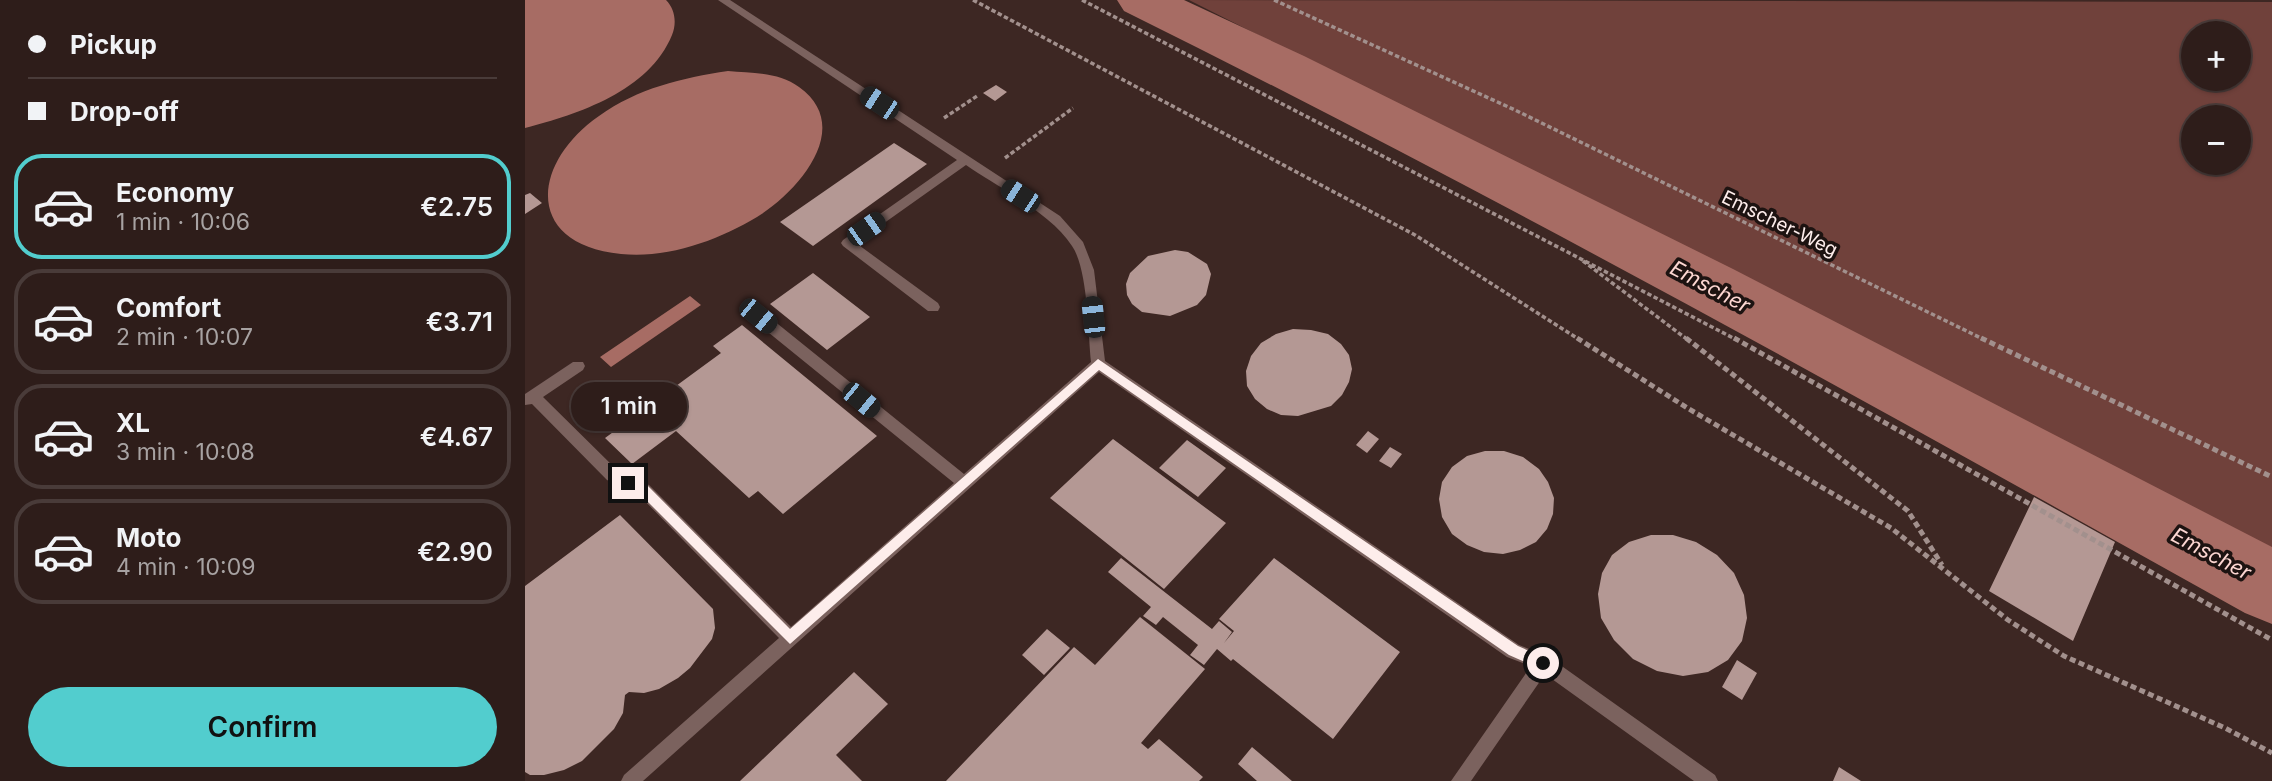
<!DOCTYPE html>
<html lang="en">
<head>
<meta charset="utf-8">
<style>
  :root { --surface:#2e1d1a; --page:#3a2a27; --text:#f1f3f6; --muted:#a7a2a2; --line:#493b39; --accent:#52cdce }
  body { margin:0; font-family:Inter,sans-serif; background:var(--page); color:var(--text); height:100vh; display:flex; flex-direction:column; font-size:26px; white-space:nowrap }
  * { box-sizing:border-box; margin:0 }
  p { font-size:23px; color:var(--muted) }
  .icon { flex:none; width:38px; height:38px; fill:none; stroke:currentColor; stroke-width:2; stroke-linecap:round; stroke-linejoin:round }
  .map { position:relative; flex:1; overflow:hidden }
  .side { display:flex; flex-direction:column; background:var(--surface); width:525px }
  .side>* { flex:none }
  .guide { display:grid; align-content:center; height:154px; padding:0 28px; background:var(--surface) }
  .controls { position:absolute; left:1656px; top:21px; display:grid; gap:14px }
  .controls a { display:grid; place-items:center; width:70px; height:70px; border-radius:50%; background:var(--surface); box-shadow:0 2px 5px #0004,0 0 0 2px var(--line); font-size:35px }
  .end { position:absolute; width:32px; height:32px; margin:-16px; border:9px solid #fdedeb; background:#111; box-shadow:0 0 0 4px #111 }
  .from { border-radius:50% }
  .bubble { position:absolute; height:49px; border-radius:24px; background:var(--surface); box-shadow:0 2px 5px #0004,0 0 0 2px var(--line); font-size:23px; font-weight:600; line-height:49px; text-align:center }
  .car { position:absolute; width:21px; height:42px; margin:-21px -10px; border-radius:9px; box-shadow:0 0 5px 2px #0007; background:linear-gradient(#222 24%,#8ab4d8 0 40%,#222 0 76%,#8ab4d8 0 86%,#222 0) }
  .guide b { display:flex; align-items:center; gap:24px; height:66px; font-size:26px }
  .guide b+b { border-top:2px solid var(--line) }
  .guide i { width:18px; height:18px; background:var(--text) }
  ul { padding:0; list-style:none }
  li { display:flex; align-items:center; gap:21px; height:105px; margin:0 14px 10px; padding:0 14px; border:4px solid var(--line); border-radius:28px }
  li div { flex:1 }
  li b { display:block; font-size:26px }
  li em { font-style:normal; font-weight:600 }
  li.on { border-color:var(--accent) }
  li>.icon { width:63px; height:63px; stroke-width:1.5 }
  .action { display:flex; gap:14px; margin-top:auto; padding:14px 28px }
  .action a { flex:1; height:80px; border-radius:42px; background:var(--accent); color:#111; font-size:28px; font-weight:600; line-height:80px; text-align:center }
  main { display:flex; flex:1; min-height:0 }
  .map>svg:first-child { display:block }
</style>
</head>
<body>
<main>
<section class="side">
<div class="guide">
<b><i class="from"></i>Pickup</b>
<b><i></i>Drop-off</b>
</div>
<ul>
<li class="on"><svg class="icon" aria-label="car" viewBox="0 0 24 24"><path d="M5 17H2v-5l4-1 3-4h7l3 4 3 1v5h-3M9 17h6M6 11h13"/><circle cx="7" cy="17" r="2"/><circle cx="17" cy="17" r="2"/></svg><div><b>Economy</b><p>1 min · 10:06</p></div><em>€2.75</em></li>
<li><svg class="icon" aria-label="car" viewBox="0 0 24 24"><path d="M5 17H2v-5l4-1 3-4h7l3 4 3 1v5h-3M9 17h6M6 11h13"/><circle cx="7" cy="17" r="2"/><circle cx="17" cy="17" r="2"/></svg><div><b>Comfort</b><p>2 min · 10:07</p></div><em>€3.71</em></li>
<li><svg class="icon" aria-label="car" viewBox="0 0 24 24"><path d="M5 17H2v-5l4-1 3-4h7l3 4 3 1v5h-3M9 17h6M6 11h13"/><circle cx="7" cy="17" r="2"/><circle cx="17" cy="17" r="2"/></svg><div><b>XL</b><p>3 min · 10:08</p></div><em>€4.67</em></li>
<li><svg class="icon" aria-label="car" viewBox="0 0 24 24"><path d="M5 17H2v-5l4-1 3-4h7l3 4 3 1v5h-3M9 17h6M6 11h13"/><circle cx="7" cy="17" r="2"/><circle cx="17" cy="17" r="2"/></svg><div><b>Moto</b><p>4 min · 10:09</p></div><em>€2.90</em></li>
</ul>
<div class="action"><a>Confirm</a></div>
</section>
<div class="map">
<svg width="1747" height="781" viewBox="0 0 1747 781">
  <rect width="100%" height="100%" fill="#3d2723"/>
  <path fill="#70413b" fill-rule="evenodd" d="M664,0L1747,2V554L1383,364ZM1668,33H1713V79H1668ZM1668,117H1713V163H1668Z"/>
  <path fill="#a76c64" d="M0,0H141C150,9 152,23 147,35C124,91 54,114 0,128Z
    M203,71C226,73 254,72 274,87C330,127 273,192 232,217C194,240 142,259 96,254C0,245 5,164 74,116C113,88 157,78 203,71Z
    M165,296L176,305L86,367L75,357Z"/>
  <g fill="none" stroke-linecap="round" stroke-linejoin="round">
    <path fill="#a76c64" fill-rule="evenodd" d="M592,0H659L779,56L1208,269L1747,547V624L1720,613C1349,406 979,199 599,11Z"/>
  </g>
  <path fill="#b49894" d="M471,85L482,92L470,101L458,93Z
    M369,143L402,164L288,246L255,222Z
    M5,193L17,203L0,214V195Z
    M650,250L663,252L682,264L686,274L681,295L672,305L645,316L617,312L607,304L602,295L601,284L605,273L623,256Z
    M288,273L345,317L302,350L245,304Z
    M217,325L352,436L258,514L233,491L224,498L151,431L107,464L80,438L196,353L188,346Z
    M768,329L786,330L803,334L816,344L824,355L827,369L824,382L817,395L806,406L773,416L756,415L742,409L730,399L722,386L721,371L726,356L736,343L751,334Z
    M843,431L854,439L842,453L831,445Z
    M588,439L701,523L639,589L525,498Z
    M662,440L701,468L673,497L634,468Z
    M865,447L877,454L866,468L854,461Z
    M960,451H979L998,457L1014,469L1023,482L1029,498L1028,514L1022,529L1011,542L995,550L978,554L959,552L942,545L927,534L917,517L914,499L917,482L927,467L942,456Z
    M1509,497L1590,542L1548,641L1464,591Z
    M95,515L188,609L190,628L187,639L165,668L153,678L134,689L119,693L104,692L100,695L98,713L89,729L57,761L39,770L19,775H5L0,772V586Z
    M1126,535H1148L1171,542L1192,555L1209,573L1219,595L1222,618L1217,641L1203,660L1183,672L1158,676L1132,671L1108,659L1089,640L1076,618L1073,594L1077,573L1087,555L1104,542Z
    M596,558L687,629L694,621L707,632L699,643L709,631L694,619L749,558L875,652L808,739L708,659L706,661L692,649L679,665L665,655L673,645L638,617L631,625L618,616L626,607L583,572Z
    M615,617L680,669L616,743L623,749L634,739L678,777L674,781H421L549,647L570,665Z
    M522,629L545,648L519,675L497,655Z
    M1212,660L1232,673L1217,700L1197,687Z
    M329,672L363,704L311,755L337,781H215Z
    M727,747L767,781H732L713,764Z
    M1314,767L1336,781H1308Z"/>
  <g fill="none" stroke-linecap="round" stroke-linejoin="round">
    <path stroke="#a2908d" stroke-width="3.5" stroke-dasharray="4.5 2.5" stroke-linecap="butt" d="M448,0L890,235L1055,340
      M557,0L1212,340
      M749,0L990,110L1460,340
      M419,118L452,96
      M480,158L548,108
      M1058,261L1163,340"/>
    <path stroke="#a2908d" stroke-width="5" stroke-dasharray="6 3.5" stroke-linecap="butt" d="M1052,338L1164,409L1366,528L1483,620L1539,656L1700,728L1747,753
      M1161,338L1383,511L1417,565
      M1209,338L1747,640
      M1456,338L1747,477"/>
    <path fill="#7b625e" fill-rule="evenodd" d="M193,0H205L535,216L558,242L569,270L580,361L994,645L1024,657L1190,775L1193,781H1169L1020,674L946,781H926L1006,666L982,657L574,372L118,781H96L99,775L254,638L114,495L82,480L7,404L0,405V394L48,362H58L60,366L58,370L18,397L92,470L124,485L266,627L429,483L228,320L226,316L228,312H238L439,474L566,362C563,333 563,269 547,246C525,212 474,188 441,165L331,243L413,303L415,307L413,311H403L318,246L316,243L318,240L432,160Z"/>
  </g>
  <path fill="#fdedeb" d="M573,359L993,646L1022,659V668L1018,670L984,655L574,370L265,644L115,494L99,486L97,483L103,477L123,486L265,629Z"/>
  <g text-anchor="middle" stroke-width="7" stroke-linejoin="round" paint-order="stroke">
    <g font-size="19" fill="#fdedeb" stroke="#1d1311">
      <text transform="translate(1255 223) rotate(26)" y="7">Emscher-Weg</text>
    </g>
    <g font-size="21" font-style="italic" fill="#fdd7d2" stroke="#1d1311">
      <text transform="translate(1185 287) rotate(28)" y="7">Emscher</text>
      <text transform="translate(1686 554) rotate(28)" y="7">Emscher</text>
    </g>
  </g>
</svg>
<div class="controls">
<a>+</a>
<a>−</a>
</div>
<i class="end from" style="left:1018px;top:663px"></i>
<i class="end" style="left:103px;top:483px"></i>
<div class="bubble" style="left:46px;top:382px;width:116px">1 min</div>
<i class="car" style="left:354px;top:103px;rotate:303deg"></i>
<i class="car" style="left:495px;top:196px;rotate:303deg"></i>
<i class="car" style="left:341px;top:229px;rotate:55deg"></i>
<i class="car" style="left:233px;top:316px;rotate:129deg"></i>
<i class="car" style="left:568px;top:317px;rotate:354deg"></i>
<i class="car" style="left:336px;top:400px;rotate:129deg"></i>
</div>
</main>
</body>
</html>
